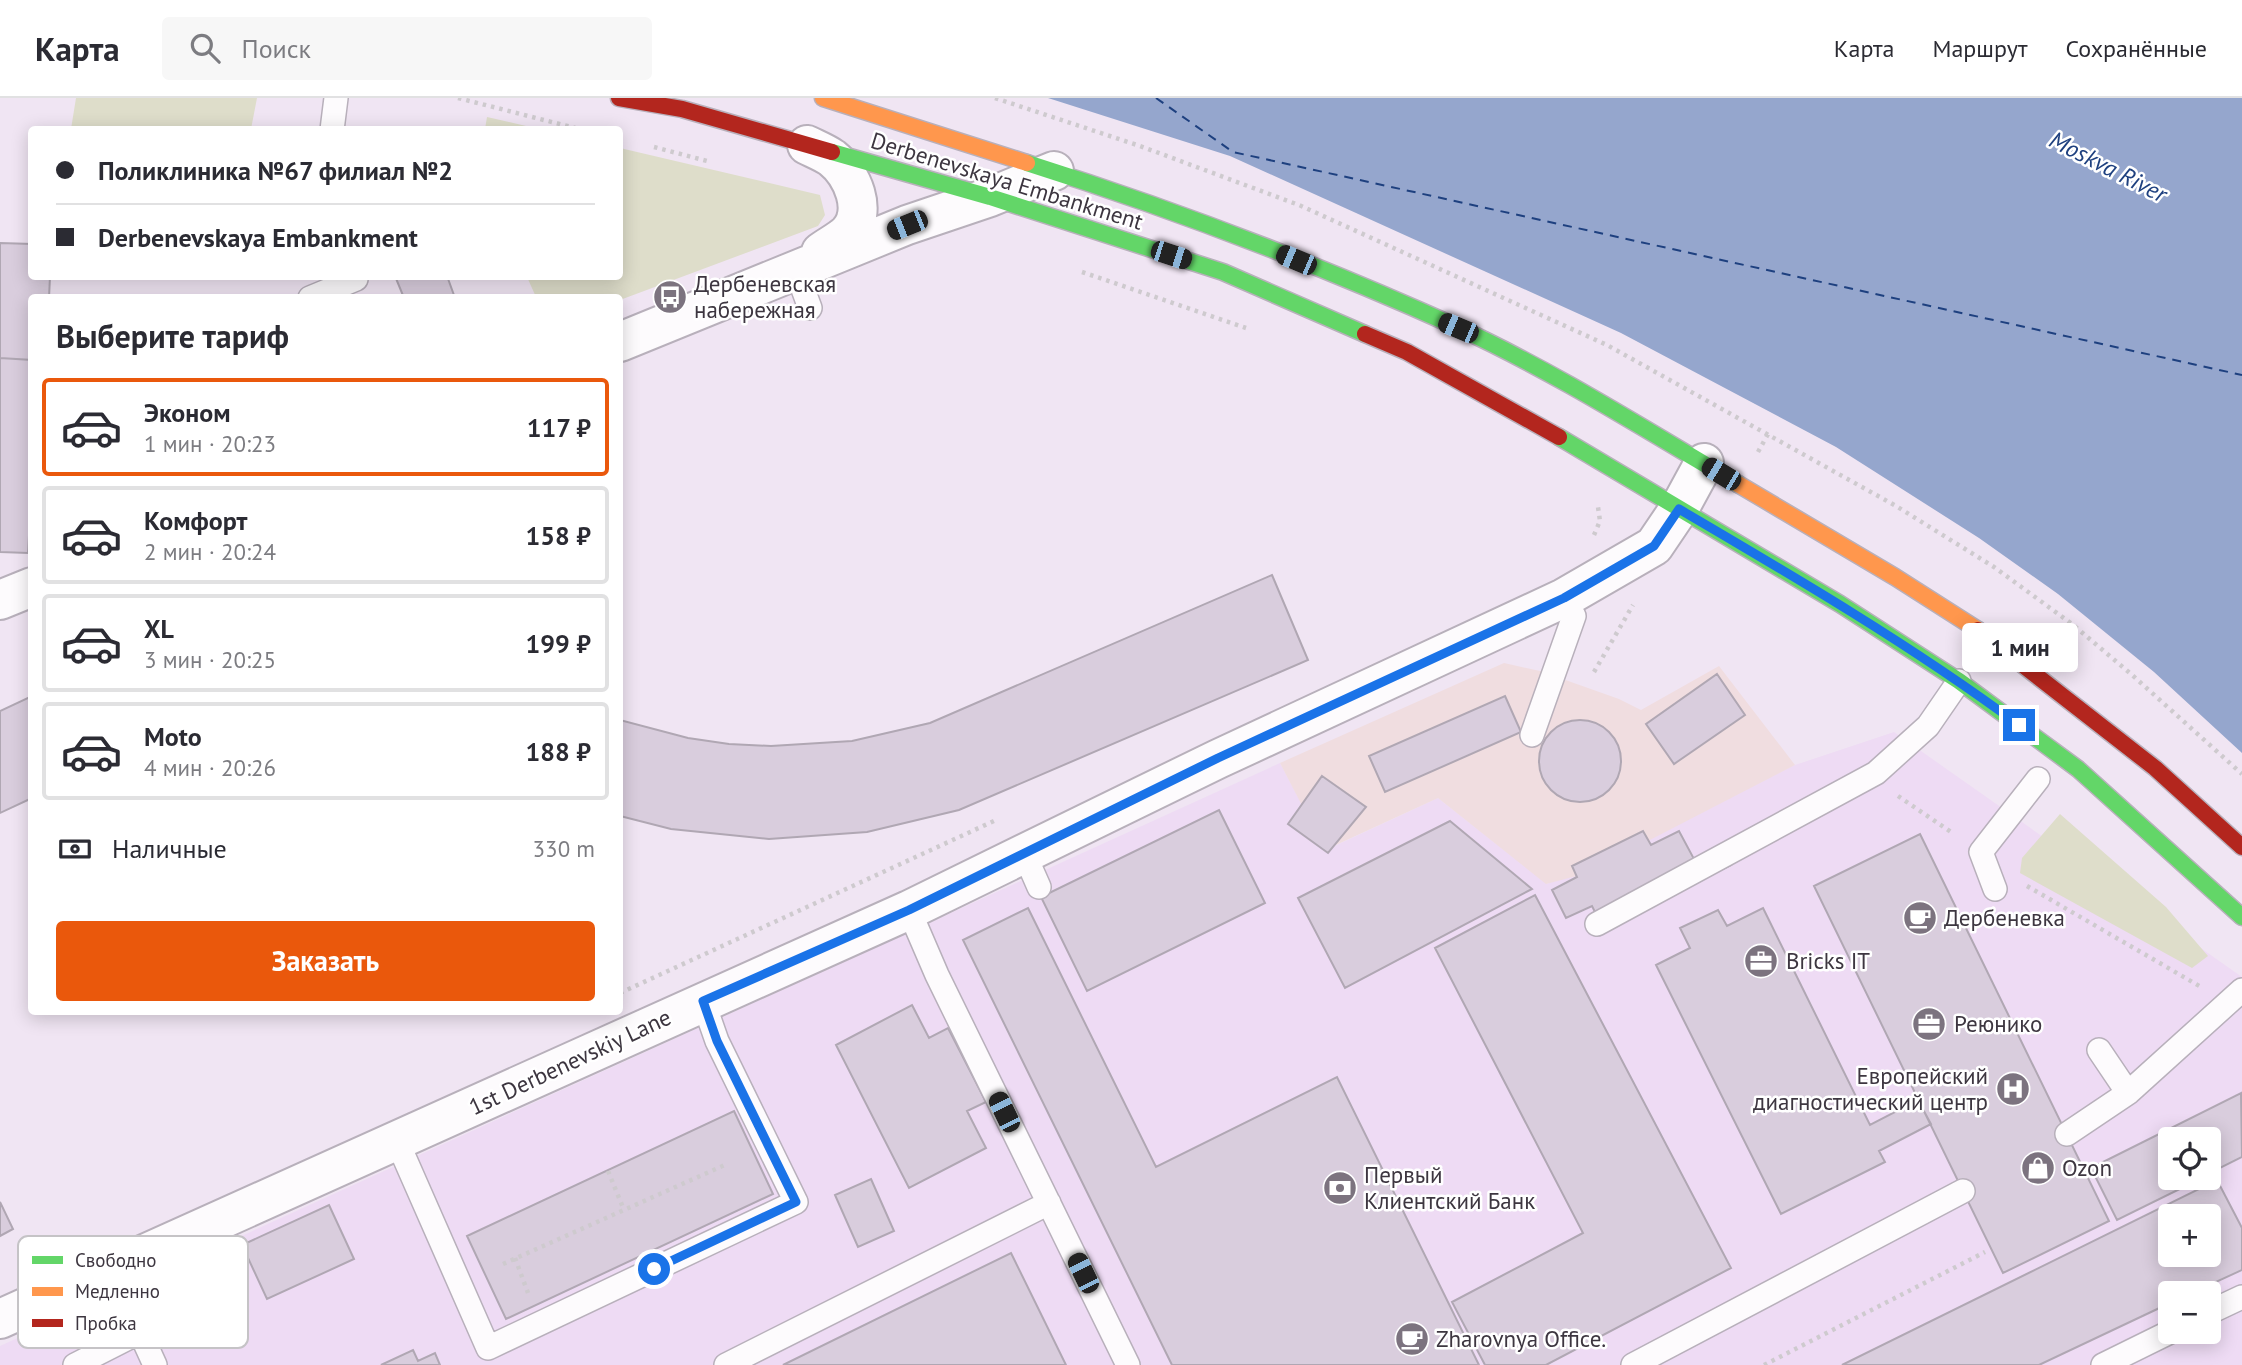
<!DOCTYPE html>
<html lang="ru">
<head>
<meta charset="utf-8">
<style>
  :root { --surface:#fff; --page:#f7f7f7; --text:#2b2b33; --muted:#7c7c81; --line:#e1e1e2; --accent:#ea580c }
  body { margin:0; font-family:"PT Sans",sans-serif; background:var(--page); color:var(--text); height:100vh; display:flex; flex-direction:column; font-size:26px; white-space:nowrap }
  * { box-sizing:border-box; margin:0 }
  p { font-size:23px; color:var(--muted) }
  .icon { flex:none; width:38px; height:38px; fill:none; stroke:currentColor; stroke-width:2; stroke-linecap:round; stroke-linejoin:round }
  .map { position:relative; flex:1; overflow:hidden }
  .sheet { position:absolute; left:28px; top:196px; width:595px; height:721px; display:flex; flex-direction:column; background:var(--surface); border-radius:7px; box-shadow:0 4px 18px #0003 }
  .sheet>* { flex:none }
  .guide { position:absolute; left:28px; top:28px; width:595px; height:154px; border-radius:7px; box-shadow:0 4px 18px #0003; display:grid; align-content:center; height:154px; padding:0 28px; background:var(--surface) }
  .controls { position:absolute; left:2158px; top:1029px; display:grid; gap:14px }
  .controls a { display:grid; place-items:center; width:63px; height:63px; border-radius:7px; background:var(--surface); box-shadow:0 4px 18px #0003; font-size:35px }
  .end { position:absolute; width:32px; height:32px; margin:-16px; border:9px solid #1a73e8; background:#fff; box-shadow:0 0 0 4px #fff }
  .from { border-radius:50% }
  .bubble { position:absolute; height:49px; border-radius:7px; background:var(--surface); box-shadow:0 4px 18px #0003; font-size:23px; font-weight:800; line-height:49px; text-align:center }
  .car { position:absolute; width:21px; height:42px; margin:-21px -10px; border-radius:9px; box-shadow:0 0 5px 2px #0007; background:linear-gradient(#222 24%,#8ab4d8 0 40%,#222 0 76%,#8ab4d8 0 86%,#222 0) }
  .guide b { display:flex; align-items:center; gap:24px; height:66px; font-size:26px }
  .guide b+b { border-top:2px solid var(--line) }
  .guide i { width:18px; height:18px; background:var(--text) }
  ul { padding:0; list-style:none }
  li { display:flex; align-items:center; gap:21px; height:98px; margin:0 14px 10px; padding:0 14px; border:4px solid var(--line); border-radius:7px }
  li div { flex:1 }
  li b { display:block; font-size:26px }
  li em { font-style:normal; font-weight:800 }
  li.active { border-color:var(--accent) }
  li>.icon { width:63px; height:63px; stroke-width:1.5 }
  h2 { padding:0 28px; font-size:32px; line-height:84px }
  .pay { display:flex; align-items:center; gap:18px; height:77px; padding:0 28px; font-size:26px }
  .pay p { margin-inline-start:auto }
  .primary-button { display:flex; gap:14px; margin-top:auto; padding:14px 28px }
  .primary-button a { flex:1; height:80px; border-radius:7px; background:var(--accent); color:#fff; font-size:28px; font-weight:800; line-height:80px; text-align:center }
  header { display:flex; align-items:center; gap:42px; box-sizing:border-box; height:98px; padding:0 35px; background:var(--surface); border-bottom:2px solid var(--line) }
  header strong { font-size:33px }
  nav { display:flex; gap:38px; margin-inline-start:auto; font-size:24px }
  .search { width:490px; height:63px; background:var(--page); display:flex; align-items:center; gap:18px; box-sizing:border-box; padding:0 24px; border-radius:7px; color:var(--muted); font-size:26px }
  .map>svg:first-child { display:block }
</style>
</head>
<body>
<header>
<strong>Карта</strong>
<div class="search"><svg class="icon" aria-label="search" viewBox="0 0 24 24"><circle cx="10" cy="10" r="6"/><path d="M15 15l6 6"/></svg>Поиск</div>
<nav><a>Карта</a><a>Маршрут</a><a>Сохранённые</a></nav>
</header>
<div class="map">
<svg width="2242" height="1267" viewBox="0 0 2242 1267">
  <rect width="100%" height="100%" fill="#f0e5f3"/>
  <path fill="#eedbf4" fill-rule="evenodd" d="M1894,634L2242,879V1267H0V1248L1280,665L1326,752L1438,700L1547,786L1795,667ZM2170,1041H2208V1080H2170ZM2170,1118H2208V1157H2170ZM2170,1195H2208V1234H2170Z"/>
  <path fill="#f0dde0" d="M1504,565L1540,573L1619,601L1641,612L1719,568L1795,667L1584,776L1546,786L1438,700L1325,752L1280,665Z"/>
  <path fill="#deddca" d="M76,0H257L251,31H71Z
    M487,19L539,31H485Z
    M620,50L820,97L825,117L818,128L620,202V200L536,199L527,179L620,178Z
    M2060,716L2166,809L2208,858L2192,870L2020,775L2022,760Z"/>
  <path fill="#95a6cd" d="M1048,0H2242V655L2154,574L2058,496L1979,440L1836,349L1621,235L1230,58Z"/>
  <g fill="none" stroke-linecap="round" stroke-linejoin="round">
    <path stroke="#1e407f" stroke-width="2" stroke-dasharray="9 7" stroke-linecap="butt" d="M1156,0L1233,54L2242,277"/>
  </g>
  <path fill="#d9cddd" stroke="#b0a7b3" stroke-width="2" fill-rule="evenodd" d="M0,145L32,146V178H50L49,200H32V262L0,260Z
    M395,178H447L455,200H404Z
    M0,260L32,262V384L28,455L0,454Z
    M1272,477L1308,562L959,712L867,734L769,741L671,731L620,718V622L688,640L729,646L771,648L852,643L930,625Z
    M1717,576L1745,617L1674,666L1646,626Z
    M32,598V700L0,715V613Z
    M1505,598L1521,634L1385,694L1369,658Z
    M1539 663a41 41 0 1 1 82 0a41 41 0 1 1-82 0Z
    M1322,678L1366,709L1328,755L1288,726Z
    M1219,712L1265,805L1087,893L1041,799Z
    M1450,723L1532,791L1345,890L1298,800Z
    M1643,733L1651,747L1679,733L1695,763L1721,749L1731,767L1602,828L1592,808L1566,820L1552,792L1577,779L1572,768Z
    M1920,736L2109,1123L2003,1175L1814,788Z
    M1535,797L1731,1170L1546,1267H1485L1452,1204L1583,1135L1435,850Z
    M1028,810L1156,1069L1337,979L1479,1267H1172L963,842Z
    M1763,810L1870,1027L1918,1002L1931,1026L1879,1053L1885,1064L1781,1116L1656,867L1690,850L1680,830L1718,812L1727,828Z
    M912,907L929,940L948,930L986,1004L967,1013L986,1050L909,1090L836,947Z
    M2241,995L2242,1059L2208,1076V1041H2170V1080H2202L2117,1122L2091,1070Z
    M734,1013L773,1096L506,1221L467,1138Z
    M871,1081L894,1133L858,1149L835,1097Z
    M2217,1082L2242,1130V1172L2192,1195H2170V1205L2039,1267H1842ZM2170,1118H2208V1157H2170Z
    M0,1104L13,1131L0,1138Z
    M329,1107L354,1161L267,1201L242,1147Z
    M1011,1155L1066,1267H783Z
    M413,1252L418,1263L435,1255L440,1267H381Z"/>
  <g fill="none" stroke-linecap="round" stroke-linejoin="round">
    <g stroke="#b8b0bb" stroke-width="26">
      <path id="lane" d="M332,32L336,0
        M796,172L810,210
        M310,200L356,181L355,178
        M1532,637L1574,518L1564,500
        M1024,755L1039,789
        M1995,791L1981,754L2038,681
        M909,812L937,877L1128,1267
        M1597,826L1876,675L1928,628L1959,583
        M2099,952L2128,995
        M2067,1036L2128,995L2242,892
        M397,1043L488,1250L796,1104L717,943L703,903
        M2208,1215L2242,1199
        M75,1267L140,1234L155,1267
        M726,1267L1049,1105
        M1633,1267L1963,1093
        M2103,1267L2170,1234"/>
    </g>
    <g stroke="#b8b0bb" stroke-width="42">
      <path id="street" d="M807,47C815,51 825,55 832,60C852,76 869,113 848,135C841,142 829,148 821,154
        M620,244L907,127L990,99L1054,73
        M0,502L32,489
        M0,1221L909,812L1218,661L1564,500L1654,448L1679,411L1704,365"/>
    </g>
    <g stroke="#b8b0bb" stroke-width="19">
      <path id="fast" d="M832,54L990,99L1223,174L1365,236
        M1027,65C1173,111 1317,166 1457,229C1555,274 1646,332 1738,386
        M1559,339L1840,506L1959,583L2078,671L2242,819"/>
    </g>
    <g stroke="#b8b0bb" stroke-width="19">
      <path id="slow" d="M823,0L1027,65
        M1738,386L1895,479L1978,532"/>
    </g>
    <g stroke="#b8b0bb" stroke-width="19">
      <path id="jam" d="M619,0L682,11L832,54
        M1365,236L1407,254L1559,339
        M1978,532L2155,670L2242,749"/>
    </g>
    <path stroke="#cecace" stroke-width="4.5" stroke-dasharray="3.5 5" stroke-linecap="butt" d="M458,0L583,32
      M995,0L1140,48L1299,107L1607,247L1896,408L1994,469L2072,526L2131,576L2242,676
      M654,49L707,63
      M1082,174L1246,230
      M1758,354L1768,336
      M1594,437L1600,423L1598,409
      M1594,574L1633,507
      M1898,698L1954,736
      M2027,788L2201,889
      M620,895L994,723
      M608,1073L624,1112
      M515,1160L528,1195
      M503,1166L727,1066
      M1764,1267L1985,1154"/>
    <use href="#lane" stroke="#fdfbfd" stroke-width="23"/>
    <use href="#street" stroke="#fdfbfd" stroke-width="38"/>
    <use href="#fast" stroke="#63d668" stroke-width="16"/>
    <use href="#slow" stroke="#ff974d" stroke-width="16"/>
    <use href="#jam" stroke="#b3261e" stroke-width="16"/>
  </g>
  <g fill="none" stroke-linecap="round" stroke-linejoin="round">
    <path stroke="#1a73e8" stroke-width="9" d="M654,1171L796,1104L717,943L703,903L909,812L1218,660L1564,500L1654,448L1679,411C1795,479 1911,547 2019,627"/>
  </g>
  <defs>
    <g id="bus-disc" transform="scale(1.75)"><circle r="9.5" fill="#7c737f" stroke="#fff"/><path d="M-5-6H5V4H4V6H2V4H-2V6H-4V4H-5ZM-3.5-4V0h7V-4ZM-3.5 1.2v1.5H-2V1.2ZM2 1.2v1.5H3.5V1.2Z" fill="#fff"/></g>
    <g id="cafe-disc" transform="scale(1.75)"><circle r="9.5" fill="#7c737f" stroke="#fff"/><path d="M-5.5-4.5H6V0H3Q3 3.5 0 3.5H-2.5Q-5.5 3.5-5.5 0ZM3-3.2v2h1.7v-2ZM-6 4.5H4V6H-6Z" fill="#fff"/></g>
    <g id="office-disc" transform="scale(1.75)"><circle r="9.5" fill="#7c737f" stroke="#fff"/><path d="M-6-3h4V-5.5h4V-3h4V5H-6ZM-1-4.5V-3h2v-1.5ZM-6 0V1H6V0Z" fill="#fff"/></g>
    <g id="hospital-disc" transform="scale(1.75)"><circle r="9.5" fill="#7c737f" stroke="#fff"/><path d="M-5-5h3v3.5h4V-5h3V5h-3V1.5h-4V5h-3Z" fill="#fff"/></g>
    <g id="shop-disc" transform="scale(1.75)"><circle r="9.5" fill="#7c737f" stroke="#fff"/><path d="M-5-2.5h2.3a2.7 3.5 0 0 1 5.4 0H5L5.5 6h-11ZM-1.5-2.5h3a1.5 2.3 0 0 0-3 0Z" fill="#fff"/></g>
    <g id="bank-disc" transform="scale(1.75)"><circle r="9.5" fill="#7c737f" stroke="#fff"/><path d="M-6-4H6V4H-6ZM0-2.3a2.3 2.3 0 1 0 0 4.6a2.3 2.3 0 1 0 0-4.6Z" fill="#fff"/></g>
  </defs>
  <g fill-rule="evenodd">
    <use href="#bus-disc" x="670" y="199"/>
    <use href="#cafe-disc" x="1920" y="820"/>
    <use href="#office-disc" x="1761" y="863"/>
    <use href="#office-disc" x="1929" y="926"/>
    <use href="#hospital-disc" x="2013" y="991"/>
    <use href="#shop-disc" x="2038" y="1070"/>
    <use href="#bank-disc" x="1340" y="1090"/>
    <use href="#cafe-disc" x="1412" y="1241"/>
  </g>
  <g text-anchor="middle" stroke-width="5" stroke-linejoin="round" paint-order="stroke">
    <g font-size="23" fill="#3d3640" stroke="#fff">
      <text transform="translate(1007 83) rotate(17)" y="8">Derbenevskaya Embankment</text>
      <text transform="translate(570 964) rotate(-25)" y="8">1st Derbenevskiy Lane</text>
    </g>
    <g font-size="23" fill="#3d3640" stroke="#fff" text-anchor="start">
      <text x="694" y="194">Дербеневская<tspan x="694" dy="26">набережная</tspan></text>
      <text x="1944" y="828">Дербеневка</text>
      <text x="1786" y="871">Bricks IT</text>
      <text x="1954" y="934">Реюнико</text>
      <text x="1988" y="986" text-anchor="end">Европейский<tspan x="1988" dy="26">диагностический центр</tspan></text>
      <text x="2062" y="1078">Ozon</text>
      <text x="1364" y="1085">Первый<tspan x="1364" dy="26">Клиентский Банк</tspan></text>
      <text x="1436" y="1249">Zharovnya Office.</text>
    </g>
    <g font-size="24" font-style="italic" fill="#1e407f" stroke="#fff">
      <text transform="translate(2108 69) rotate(27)" y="8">Moskva River</text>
    </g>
  </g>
  <rect x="18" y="1138" width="230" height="112" rx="10" fill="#fff" stroke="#c5c3c6" stroke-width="2"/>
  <rect x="32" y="1158" width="31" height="8" fill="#63d668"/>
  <rect x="32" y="1189" width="31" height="9" fill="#ff974d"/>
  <rect x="32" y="1221" width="31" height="8" fill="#b3261e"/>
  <g font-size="19" fill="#3d3640">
    <text x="75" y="1169">Свободно</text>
    <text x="75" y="1200">Медленно</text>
    <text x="75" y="1232">Пробка</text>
  </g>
</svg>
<div class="controls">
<a><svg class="icon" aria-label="locate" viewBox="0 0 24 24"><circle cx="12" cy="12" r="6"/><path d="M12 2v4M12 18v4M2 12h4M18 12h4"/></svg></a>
<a>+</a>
<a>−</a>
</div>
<i class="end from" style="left:654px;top:1171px"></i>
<i class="end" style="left:2019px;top:627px"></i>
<div class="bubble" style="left:1962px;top:525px;width:116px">1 мин</div>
<i class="car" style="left:907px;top:127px;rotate:248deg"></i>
<i class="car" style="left:1171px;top:157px;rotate:108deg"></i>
<i class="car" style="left:1296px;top:162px;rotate:293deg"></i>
<i class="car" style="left:1458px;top:230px;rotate:293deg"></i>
<i class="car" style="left:1721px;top:376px;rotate:301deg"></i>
<i class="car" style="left:1004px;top:1014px;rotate:334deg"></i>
<i class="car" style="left:1083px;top:1175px;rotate:334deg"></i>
<div class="guide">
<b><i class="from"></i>Поликлиника №67 филиал №2</b>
<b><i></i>Derbenevskaya Embankment</b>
</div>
<section class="sheet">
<h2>Выберите тариф</h2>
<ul>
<li class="active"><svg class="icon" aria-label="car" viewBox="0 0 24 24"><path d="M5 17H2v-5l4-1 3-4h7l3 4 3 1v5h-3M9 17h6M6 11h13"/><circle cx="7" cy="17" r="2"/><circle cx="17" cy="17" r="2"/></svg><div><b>Эконом</b><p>1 мин · 20:23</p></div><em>117 ₽</em></li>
<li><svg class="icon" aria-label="car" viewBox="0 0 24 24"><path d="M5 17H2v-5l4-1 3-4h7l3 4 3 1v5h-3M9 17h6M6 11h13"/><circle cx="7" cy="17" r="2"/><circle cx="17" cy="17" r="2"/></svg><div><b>Комфорт</b><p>2 мин · 20:24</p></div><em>158 ₽</em></li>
<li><svg class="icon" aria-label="car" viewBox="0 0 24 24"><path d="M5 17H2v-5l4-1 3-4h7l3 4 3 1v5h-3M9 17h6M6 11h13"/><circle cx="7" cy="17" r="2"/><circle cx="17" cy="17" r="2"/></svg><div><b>XL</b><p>3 мин · 20:25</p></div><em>199 ₽</em></li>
<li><svg class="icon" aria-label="car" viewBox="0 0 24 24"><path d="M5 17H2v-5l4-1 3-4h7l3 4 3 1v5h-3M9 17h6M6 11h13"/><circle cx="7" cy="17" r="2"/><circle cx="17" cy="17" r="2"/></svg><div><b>Moto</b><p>4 мин · 20:26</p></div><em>188 ₽</em></li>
</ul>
<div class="pay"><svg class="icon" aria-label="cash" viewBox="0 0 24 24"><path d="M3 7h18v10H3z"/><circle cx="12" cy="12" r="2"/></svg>Наличные<p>330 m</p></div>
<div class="primary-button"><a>Заказать</a></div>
</section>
</div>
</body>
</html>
